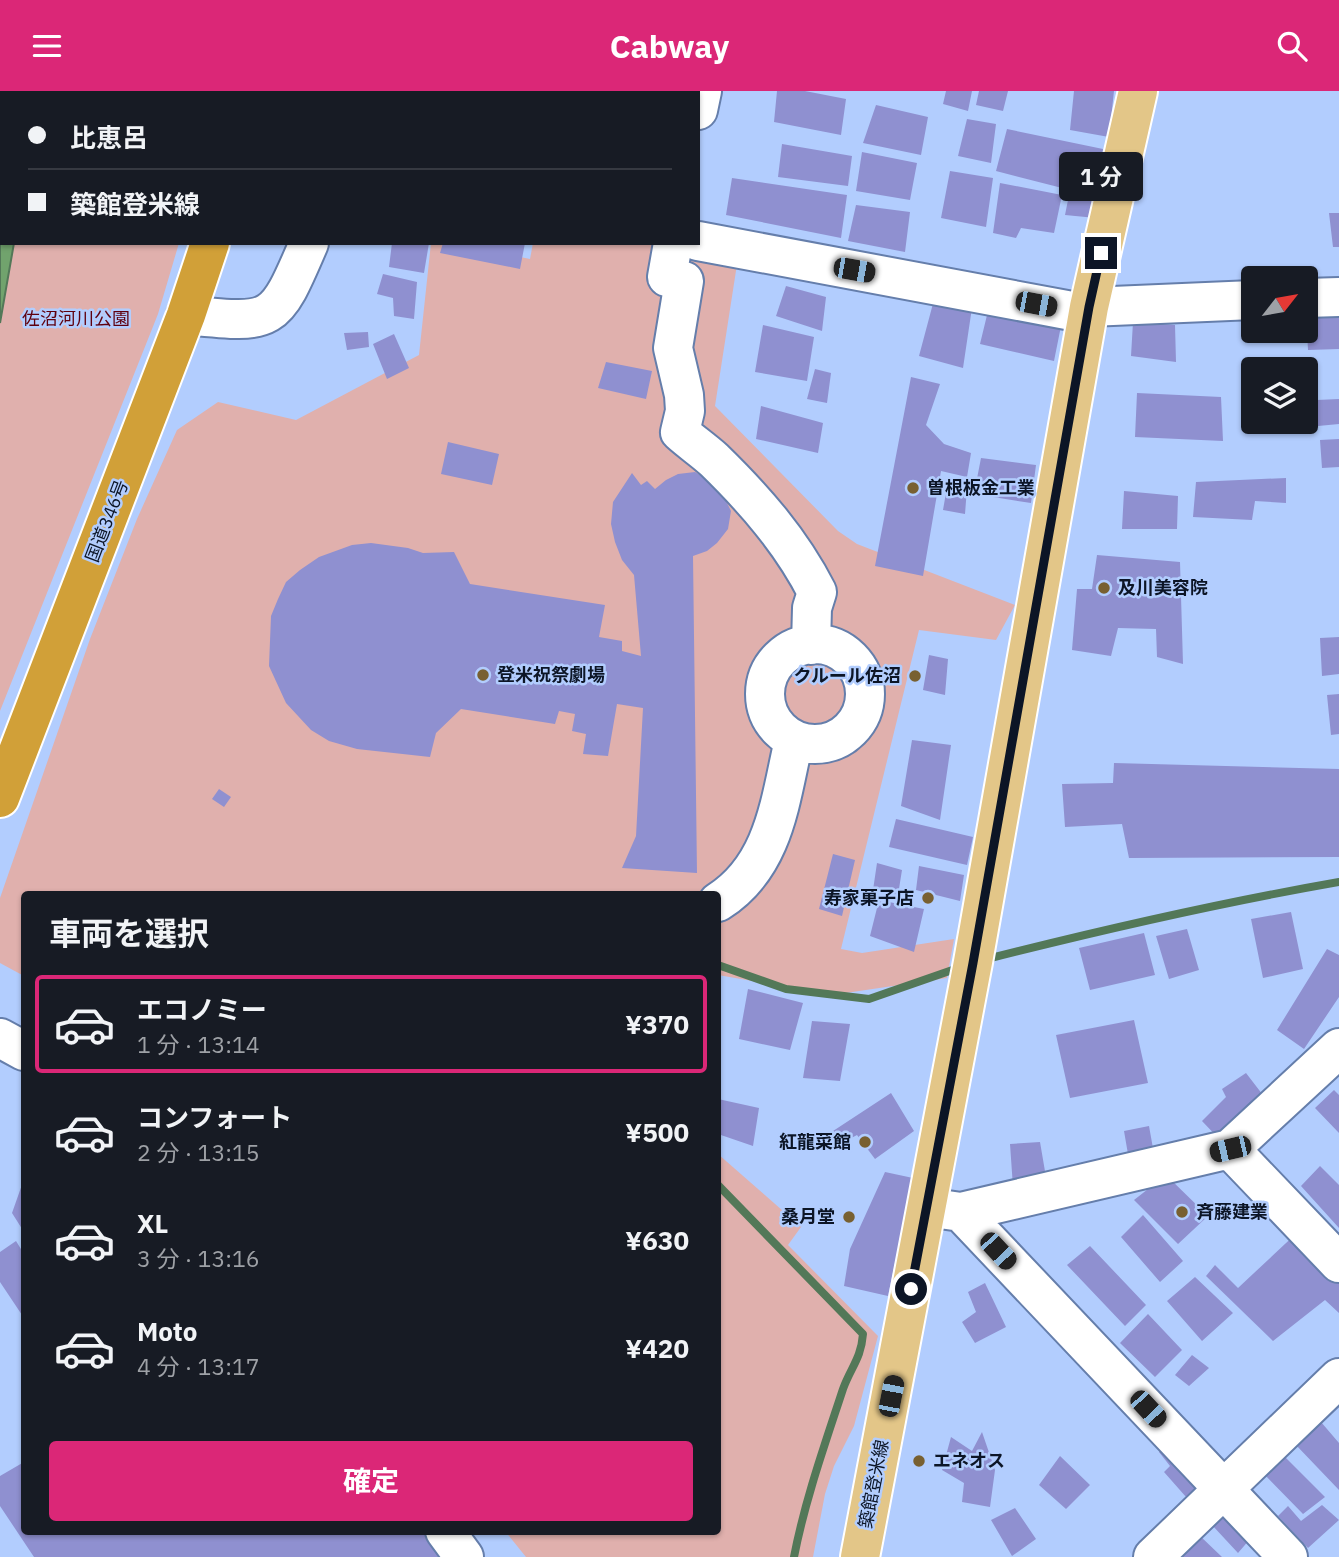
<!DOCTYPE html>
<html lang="ja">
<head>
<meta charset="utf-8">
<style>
  :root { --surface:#171b24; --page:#242831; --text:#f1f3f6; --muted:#9ea1a6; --line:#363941; --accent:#db2777 }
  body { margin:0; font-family:"IBM Plex Sans","Noto Sans JP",sans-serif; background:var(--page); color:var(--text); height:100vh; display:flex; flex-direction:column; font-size:26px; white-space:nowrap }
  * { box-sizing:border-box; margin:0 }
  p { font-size:23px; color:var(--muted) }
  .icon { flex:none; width:38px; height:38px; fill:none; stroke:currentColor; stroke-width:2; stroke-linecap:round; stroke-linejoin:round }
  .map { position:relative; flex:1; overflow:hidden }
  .panel { position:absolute; left:21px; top:800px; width:700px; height:644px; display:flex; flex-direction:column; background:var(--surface); border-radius:7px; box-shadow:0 2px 5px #0004 }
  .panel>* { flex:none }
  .banner { position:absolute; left:0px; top:0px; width:700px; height:154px; box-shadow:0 2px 5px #0004; display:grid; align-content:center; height:154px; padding:0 28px; background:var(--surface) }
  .needle { width:46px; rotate:59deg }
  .controls { position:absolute; left:1241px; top:175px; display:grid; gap:14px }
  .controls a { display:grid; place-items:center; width:77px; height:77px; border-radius:7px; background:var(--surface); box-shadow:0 2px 5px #0004; font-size:35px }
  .end { position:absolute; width:32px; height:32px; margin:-16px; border:9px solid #0c1526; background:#fff; box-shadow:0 0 0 4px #fff }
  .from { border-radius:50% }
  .bubble { position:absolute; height:49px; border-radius:7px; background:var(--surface); box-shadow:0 2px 5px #0004; font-size:23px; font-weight:700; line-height:49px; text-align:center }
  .car { position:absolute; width:21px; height:42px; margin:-21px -10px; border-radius:9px; box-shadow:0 0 5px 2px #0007; background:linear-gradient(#222 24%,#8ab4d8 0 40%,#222 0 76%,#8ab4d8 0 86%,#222 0) }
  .banner b { display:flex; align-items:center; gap:24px; height:66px; font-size:26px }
  .banner b+b { border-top:2px solid var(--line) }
  .banner i { width:18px; height:18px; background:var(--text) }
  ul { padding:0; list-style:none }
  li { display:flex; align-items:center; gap:21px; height:98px; margin:0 14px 10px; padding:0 14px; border:4px solid transparent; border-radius:7px }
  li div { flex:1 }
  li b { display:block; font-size:26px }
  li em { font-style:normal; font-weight:700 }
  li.on { border-color:var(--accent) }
  li>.icon { width:63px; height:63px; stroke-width:1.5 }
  h2 { padding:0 28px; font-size:32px; line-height:84px }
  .cta { display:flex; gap:14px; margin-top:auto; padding:14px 28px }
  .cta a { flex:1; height:80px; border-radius:7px; background:var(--accent); color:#fff; font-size:28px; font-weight:700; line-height:80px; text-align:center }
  header { display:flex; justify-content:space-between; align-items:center; height:91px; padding:0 28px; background:var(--accent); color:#fff; font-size:32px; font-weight:700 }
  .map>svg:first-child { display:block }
</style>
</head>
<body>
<header><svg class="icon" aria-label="menu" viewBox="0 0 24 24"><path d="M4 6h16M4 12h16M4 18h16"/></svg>Cabway<svg class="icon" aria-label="search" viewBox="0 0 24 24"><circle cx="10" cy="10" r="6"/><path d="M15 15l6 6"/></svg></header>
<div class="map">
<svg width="1339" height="1466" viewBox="0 0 1339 1466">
  <rect width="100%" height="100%" fill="#b2cdfe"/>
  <path fill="#e0b0ad" d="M14,152H179L158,223L0,620V232Z
    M431,152H450L530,168L533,152L740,154L715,315L838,440L857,453L1015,514L996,549L919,539L841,858L862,862L954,848L947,887L832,904L718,884V803H24V885L0,872V807L90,548L137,428L177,339L218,311L296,329L419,264Z
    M718,1063L791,1127L814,1118L788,1154L878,1245L854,1335L834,1375L825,1403L813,1466H526L505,1440H718Z"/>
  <path fill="#71a36d" stroke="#537858" stroke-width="2" d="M0,0H58L2,2V152H14L0,232Z"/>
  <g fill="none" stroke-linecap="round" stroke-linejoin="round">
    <path stroke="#537858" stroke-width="8" d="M983,869C1101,839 1219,812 1339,791
      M718,874L786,898L869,908L961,876
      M718,1094L863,1243C861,1268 851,1276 843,1298C825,1353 805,1409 794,1466"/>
  </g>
  <path fill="#8f90d0" d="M777,0H805L846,8L841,44L774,31Z
    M946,0H972L968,20L943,13Z
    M979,0H1008L1003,20L976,14Z
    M1074,0H1114L1109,46L1070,39Z
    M876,14L928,26L921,64L863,52Z
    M967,28L996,33L991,72L958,65Z
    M1007,38L1103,58L1096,127L1065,124L1070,99L996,80Z
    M782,53L852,65L848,95L778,86Z
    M862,61L917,72L910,109L856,100Z
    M950,80L993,87L986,136L941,127Z
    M732,87L847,104L841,147L726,124Z
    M1000,92L1062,104L1054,142L1021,137L1016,147L993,142Z
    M856,114L910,121L905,161L848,150Z
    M1329,122H1339V156H1333Z
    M392,152H429L424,182L389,176Z
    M443,152H525L520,178L440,162Z
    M383,183L417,191L414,228L394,225L393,207L377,203Z
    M786,195L826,206L822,240L776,225Z
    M935,205L973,210L963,277L919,265Z
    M988,220L1061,235L1054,270L980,253Z
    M1306,220H1339V258L1308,259Z
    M1133,231L1175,234L1176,271L1131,265Z
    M763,234L814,246L807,290L755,281Z
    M368,241L369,256L347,259L344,242Z
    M394,243L409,277L387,288L373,253Z
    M606,271L652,280L646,308L598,297Z
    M815,278L831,282L827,312L807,308Z
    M911,286L940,293L926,334L944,353L971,362L967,386L941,380L923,485L875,475Z
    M1137,302L1221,306L1223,350L1135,346Z
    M1339,308V333L1318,335L1317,309Z
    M761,315L823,332L818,362L756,348Z
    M1339,348V376L1322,377L1320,349Z
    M448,351L499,363L492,394L441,383Z
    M981,367L1036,374L1031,412L974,403Z
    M695,381L710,390L722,402L731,420L728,438L717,452L707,460L693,465L697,782L622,777L636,745L643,617L617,613L608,665L583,663L586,643L572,640L575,623L559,620L555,633L461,618L436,642L430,666L357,658L329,650L311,639L286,612L269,575L271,525L278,508L286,491L300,479L319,466L352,454L371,452L408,457L423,462L454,461L470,493L605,514L599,546L622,550V560L641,565L634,484L622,469L615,451L611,433L613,411L632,382L641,394L647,390L655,398L666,389L678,383Z
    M1286,387V412L1255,410L1252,429L1193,426L1196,391Z
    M947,396L967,397L965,423L943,419Z
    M1124,400L1178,405L1177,438H1122Z
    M1097,464L1180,471L1183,573L1157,566L1156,538L1118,537L1111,565L1072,559L1077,498H1092Z
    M1339,546V583L1322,585L1320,547Z
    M929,564L948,568L945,604L923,599Z
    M1339,603V643L1331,644L1327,604Z
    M912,649L951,654L940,729L901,715Z
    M1114,672L1339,678V766L1129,767L1122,733L1065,736L1062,693L1113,692Z
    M219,698L231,706L224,716L212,708Z
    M896,728L973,746L967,774L889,756Z
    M833,763L855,769L842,825L819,818Z
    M877,772L902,779L898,804L873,799Z
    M919,775L964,784L960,810L916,799Z
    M879,809L924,818L914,861L870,845Z
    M1291,821L1303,878L1263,887L1251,828Z
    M1187,838L1199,879L1169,888L1156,845Z
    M1144,842L1155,884L1090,899L1079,857Z
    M1327,858L1339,864V906L1304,958L1277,939Z
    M748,898L803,912L790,959L739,948Z
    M1134,929L1148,992L1070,1007L1056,944Z
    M812,930L850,933L840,990L803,987Z
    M1246,982L1266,1008L1222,1051L1202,1030L1226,1006L1222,998Z
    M1334,999L1339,1004V1042L1315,1017Z
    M891,1002L914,1040L875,1068L857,1044L840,1053L830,1042Z
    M718,1008L759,1017L753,1055L718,1043Z
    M1149,1035L1154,1063L1129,1069L1124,1040Z
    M1040,1051L1047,1092L1013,1096L1010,1053Z
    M1320,1075L1339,1094V1137L1301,1095Z
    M885,1081L913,1087L888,1205L844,1195L850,1158Z
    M1166,1084L1208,1125L1178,1153L1134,1109Z
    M24,1088V1141L12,1122Z
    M1143,1124L1183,1170L1160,1191L1121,1146Z
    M1301,1138L1339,1178V1222L1325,1209L1273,1250L1206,1185L1215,1174L1238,1197Z
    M16,1150L24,1163V1227L0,1191V1161Z
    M1090,1155L1146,1214L1125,1235L1067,1174Z
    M1195,1186L1233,1222L1202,1250L1167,1210Z
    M985,1192L1006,1236L975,1252L962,1231L976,1221L968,1201Z
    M1148,1223L1182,1259L1155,1286L1120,1252Z
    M1192,1264L1209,1277L1189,1295L1175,1284Z
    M1321,1331L1339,1352V1399L1295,1353Z
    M982,1341L995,1379L990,1416L962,1411L964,1392L942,1379L951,1346L972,1360Z
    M1169,1351L1212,1396L1194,1415L1164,1381L1170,1375L1159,1361Z
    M1283,1364L1325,1406L1303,1423L1261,1380Z
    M1060,1365L1090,1394L1066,1418L1039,1394Z
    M24,1371V1440H424L443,1466H34L0,1415V1385Z
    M1322,1414L1339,1429L1308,1457L1278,1425L1288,1415L1301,1430Z
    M1229,1415L1256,1441L1238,1462L1212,1434Z
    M1015,1417L1036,1448L1012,1465L991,1429Z
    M1198,1443L1222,1466H1182L1179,1463Z"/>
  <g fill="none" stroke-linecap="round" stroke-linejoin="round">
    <g stroke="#657eab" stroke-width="42">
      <path id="minor" d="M302,2L303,0
        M698,19L702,0
        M698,150L1088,223
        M673,152L667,186L684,190L673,257L684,304L685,320L680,341C691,351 703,359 714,369C754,408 791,450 817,501L812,517L811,554
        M1306,207L1339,206
        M1089,216L1253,209
        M186,224C274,233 274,234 309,152
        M765 603a50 50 0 1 1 100 0a50 50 0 1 1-100 0Z
        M718,811C775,775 780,709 794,649
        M0,947L24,960
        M1230,1058L1339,1172
        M940,1118L961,1121L1230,1058L1339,957
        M961,1121L1288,1466
        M445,1440L464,1466
        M1153,1466L1339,1287"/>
    </g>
    <g stroke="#fff" stroke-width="42">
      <path id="major" d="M860,1466L973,871L1089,216L1138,0"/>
    </g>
    <g stroke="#fff" stroke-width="42">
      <path id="highway" d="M239,2L240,0
        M0,707L186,224L210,152"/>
    </g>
    <use href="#minor" stroke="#fff" stroke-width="38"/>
    <use href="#major" stroke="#e3c688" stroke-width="38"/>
    <use href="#highway" stroke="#d1a038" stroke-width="38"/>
  </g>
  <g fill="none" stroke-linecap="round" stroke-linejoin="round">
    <path stroke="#0c1526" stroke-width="9" d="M911,1198L973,872L1089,216L1101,162"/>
  </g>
  <g fill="#786031" stroke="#b2cdfe" stroke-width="2.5">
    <circle cx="913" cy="397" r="7"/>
    <circle cx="1104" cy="497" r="7"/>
    <circle cx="483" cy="584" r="7"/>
    <circle cx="915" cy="585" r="7"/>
    <circle cx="928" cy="807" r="7"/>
    <circle cx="865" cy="1051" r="7"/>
    <circle cx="1182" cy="1121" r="7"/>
    <circle cx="849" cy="1126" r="7"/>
    <circle cx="919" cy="1370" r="7"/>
  </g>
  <g text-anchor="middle" stroke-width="5" stroke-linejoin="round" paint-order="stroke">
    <g font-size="18" fill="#5f000e" stroke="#b2cdfe">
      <text x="76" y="234">佐沼河川公園</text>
    </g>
    <g font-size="18" font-weight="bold" fill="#0c1526" stroke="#b2cdfe" text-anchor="start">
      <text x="927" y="403">曽根板金工業</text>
      <text x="1118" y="503">及川美容院</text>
      <text x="497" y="590">登米祝祭劇場</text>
      <text x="901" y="591" text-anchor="end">クルール佐沼</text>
      <text x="914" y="813" text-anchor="end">寿家菓子店</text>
      <text x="851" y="1057" text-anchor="end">紅龍菜館</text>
      <text x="1196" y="1127">斉藤建業</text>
      <text x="835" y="1132" text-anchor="end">桑月堂</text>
      <text x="933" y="1376">エネオス</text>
    </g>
    <g font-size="18" fill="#0c1526" stroke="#b2cdfe">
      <text transform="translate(107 430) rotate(-69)" y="6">国道346号</text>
      <text transform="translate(874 1393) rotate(-79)" y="6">築館登米線</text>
    </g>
  </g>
</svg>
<div class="controls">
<a><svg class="needle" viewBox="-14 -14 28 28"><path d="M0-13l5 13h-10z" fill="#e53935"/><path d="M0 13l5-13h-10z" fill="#9ea1a6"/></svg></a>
<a><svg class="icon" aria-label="layers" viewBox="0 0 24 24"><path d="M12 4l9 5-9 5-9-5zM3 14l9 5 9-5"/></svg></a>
</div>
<i class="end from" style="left:911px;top:1198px"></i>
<i class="end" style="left:1101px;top:162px"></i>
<div class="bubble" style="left:1059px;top:61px;width:84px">1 分</div>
<i class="car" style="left:854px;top:179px;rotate:100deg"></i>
<i class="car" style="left:1036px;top:213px;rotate:101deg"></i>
<i class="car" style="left:1230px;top:1058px;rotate:257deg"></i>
<i class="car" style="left:998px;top:1160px;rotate:137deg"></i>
<i class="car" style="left:891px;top:1305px;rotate:11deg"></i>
<i class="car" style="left:1148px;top:1318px;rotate:137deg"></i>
<div class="banner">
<b><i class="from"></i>比恵呂</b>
<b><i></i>築館登米線</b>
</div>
<section class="panel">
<h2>車両を選択</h2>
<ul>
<li class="on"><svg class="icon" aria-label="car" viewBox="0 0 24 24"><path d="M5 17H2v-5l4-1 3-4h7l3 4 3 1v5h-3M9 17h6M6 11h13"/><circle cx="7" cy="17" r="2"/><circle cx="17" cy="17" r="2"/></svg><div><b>エコノミー</b><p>1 分 · 13:14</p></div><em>¥370</em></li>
<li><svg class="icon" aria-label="car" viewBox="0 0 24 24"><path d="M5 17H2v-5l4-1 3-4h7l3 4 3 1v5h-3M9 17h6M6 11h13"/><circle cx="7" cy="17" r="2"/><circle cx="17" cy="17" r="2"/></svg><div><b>コンフォート</b><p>2 分 · 13:15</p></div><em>¥500</em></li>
<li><svg class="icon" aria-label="car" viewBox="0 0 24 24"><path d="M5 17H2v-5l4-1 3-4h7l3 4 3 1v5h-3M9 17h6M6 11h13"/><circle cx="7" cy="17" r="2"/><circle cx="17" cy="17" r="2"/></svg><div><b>XL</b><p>3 分 · 13:16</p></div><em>¥630</em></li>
<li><svg class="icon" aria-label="car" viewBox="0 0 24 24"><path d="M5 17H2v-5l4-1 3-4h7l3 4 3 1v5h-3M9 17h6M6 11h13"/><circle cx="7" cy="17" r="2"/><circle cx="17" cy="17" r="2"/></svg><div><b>Moto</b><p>4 分 · 13:17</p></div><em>¥420</em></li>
</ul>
<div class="cta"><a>確定</a></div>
</section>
</div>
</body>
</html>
